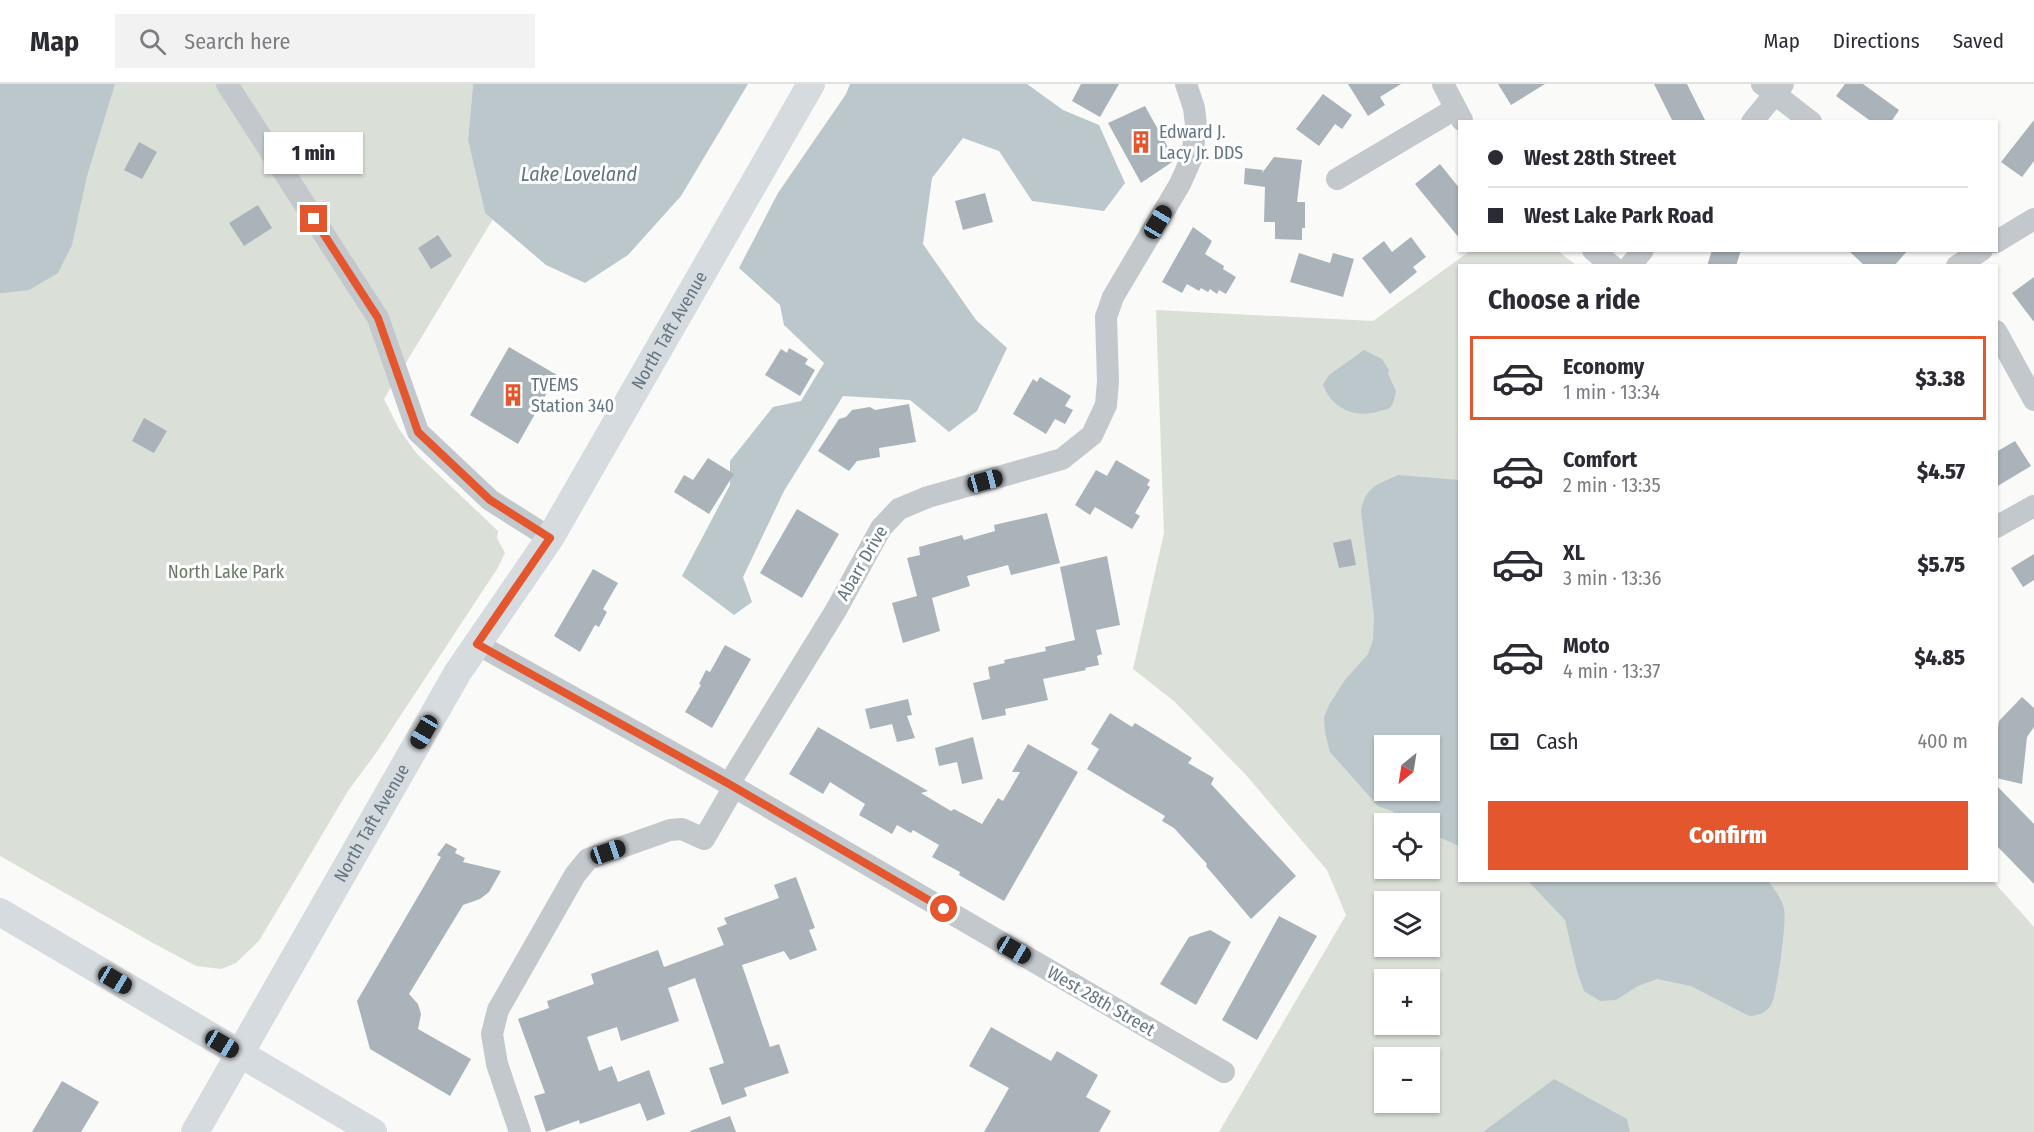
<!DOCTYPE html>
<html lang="en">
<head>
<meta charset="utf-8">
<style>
  :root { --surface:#fff; --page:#f2f2f3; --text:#2b2b33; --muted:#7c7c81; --line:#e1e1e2; --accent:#e4572e }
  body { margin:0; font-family:"Fira Sans Condensed",sans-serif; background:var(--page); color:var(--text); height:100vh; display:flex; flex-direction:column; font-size:22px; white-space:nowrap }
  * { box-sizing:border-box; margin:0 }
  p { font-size:20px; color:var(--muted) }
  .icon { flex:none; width:33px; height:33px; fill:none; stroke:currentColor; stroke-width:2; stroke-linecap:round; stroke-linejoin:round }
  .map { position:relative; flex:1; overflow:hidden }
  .drawer { position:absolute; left:1458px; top:180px; width:540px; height:618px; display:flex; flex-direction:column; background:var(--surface); border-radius:0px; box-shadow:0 2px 4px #0004 }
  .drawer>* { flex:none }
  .guide { position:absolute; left:1458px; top:36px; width:540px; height:132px; border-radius:0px; box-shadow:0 2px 4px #0004; display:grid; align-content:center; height:132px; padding:0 30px; background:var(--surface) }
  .needle { width:39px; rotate:210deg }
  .controls { position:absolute; left:1374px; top:651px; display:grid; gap:12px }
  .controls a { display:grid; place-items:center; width:66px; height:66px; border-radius:0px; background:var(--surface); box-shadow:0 2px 4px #0004; font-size:30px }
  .end { position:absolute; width:27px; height:27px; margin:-14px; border:8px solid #e4572e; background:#fff; box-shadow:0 0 0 3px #fff }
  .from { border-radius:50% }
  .bubble { position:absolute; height:42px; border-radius:0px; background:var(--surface); box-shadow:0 2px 4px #0004; font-size:20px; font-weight:800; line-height:42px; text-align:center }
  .car { position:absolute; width:18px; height:36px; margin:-18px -9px; border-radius:8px; box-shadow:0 0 4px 2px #0007; background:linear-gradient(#222 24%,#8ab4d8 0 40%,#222 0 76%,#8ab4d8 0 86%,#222 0) }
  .guide b { display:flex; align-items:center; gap:21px; height:57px; font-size:22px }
  .guide b+b { border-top:2px solid var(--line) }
  .guide i { width:15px; height:15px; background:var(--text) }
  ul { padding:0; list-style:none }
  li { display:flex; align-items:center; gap:18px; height:84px; margin:0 12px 9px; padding:0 18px; border:3px solid transparent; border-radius:0px }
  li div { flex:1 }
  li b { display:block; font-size:22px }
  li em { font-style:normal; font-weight:800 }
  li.current { border-color:var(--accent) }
  li>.icon { width:54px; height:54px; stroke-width:1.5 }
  h2 { padding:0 30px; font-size:27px; line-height:72px }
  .pay { display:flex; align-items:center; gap:15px; height:66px; padding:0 30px; font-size:22px }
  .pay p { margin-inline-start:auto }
  .cta { display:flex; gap:12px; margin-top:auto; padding:12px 30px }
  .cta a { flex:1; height:69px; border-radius:0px; background:var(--accent); color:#fff; font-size:24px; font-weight:800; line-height:69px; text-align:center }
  header { display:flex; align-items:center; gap:36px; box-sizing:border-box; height:84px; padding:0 30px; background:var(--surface); border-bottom:2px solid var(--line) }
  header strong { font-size:28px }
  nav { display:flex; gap:33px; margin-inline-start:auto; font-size:21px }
  .search { width:420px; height:54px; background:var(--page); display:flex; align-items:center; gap:15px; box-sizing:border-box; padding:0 21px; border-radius:0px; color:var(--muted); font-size:22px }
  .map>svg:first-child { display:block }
</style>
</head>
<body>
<header>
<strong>Map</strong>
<div class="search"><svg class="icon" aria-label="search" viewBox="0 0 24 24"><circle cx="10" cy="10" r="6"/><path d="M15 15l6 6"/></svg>Search here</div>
<nav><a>Map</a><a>Directions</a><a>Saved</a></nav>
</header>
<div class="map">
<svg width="2034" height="1048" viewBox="0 0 2034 1048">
  <rect width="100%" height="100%" fill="#fafaf8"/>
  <path fill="#dadfd7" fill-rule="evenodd" d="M0,0H473L468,56L485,129L493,135L384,315L399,345L417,370L498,447L497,454L505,469L497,485L376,669L348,707L259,857L236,879L221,885L196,882L153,859L0,772Z
    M1470,167H1558L1576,181L1460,182V796L1993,797L2034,843V1048H1219L1346,831L1327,786L1246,691L1174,617L1133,585L1164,449L1156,226L1373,237ZM1384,662H1430V706H1384ZM1384,740H1430V784H1384ZM1384,818H1430V862H1384ZM1384,896H1430V940H1384ZM1384,974H1430V1018H1384Z"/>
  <path fill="#bbc7cb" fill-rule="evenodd" d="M0,0H115L87,92L72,161L58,189L29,206L2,209H0Z
    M473,0H748L681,112L628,171L585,199L546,181L485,129L468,56Z
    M850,0H1027L1063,26L1099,41L1125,99L1104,127L1032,117L999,67L963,54L932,94L923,160L976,236L1007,264L977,327L949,348L910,316L843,312L784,407L743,493L752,518L734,531L682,492L730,401V377L773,323L801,317L824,279L784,241L780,221L739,184L778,109L846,10Z
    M1364,266L1382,275L1389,286L1388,290L1396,307C1395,311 1394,317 1392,321C1390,325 1385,326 1380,327C1356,335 1331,325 1323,300L1329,291Z
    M1398,391L1459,396V762L1430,749V740L1407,739L1392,727L1378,722L1330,668L1325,648L1324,633L1329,621L1345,596L1368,570L1373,556L1374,531L1361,427C1366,402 1377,401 1398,391ZM1384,662H1430V706H1384Z
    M1528,797H1768C1774,804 1782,815 1784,825C1787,837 1777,907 1772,919C1768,928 1758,932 1749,932L1691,902L1657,895L1638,902L1616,916L1600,917L1584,907L1577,887L1565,836Z
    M1554,995L1627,1035L1630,1048H1483Z"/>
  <path fill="#aab3b9" d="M1081,0H1119L1100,33L1072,17Z
    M1348,0H1401L1380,13L1385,21L1368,32Z
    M1498,0H1545L1511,21Z
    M1654,0H1687L1706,38H1673Z
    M1845,0H1863L1899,26L1891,38H1872L1836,12Z
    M1323,10L1352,31L1342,45L1335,40L1319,62L1296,45Z
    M1145,22L1175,76L1141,99L1108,39Z
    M2034,36V77L2022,93L2001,78Z
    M339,50L362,64L350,83L326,68Z
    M139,58L157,68L142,95L124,86Z
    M1274,73L1302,76L1297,118H1305V144H1302V156L1275,155V138H1264L1265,103L1244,100L1245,84L1263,86L1262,89Z
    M1440,80L1460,105V155L1415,100Z
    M985,109L993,138L963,146L955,117Z
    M258,121L272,144L244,162L229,139Z
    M1193,143L1212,157L1205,170L1224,182L1223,185L1236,193L1226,210L1219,206L1217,210L1210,205L1208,208L1201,204L1199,207L1187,200L1182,209L1162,198Z
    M438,151L452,172L431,185L418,164Z
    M1411,153L1426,173L1413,183L1417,188L1390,210L1362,174L1384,157L1392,168Z
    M1712,166H1741L1736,182H1707Z
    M1848,166H1908L1894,182H1865Z
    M1299,169L1330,179L1333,169L1354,175L1343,213L1290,198Z
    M2034,193V238L2012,209Z
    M509,263L557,291L518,360L470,331Z
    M789,264L808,275L805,280L815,286L800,312L765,291L781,265L787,269Z
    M1040,293L1071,312L1065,322L1073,326L1065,340L1055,335L1046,350L1013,330L1033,295L1037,298Z
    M909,320L916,358L879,364L880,373L857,377L849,387L818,367L839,335L846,333L852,326L870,323L875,326Z
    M144,334L167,347L154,369L132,357Z
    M2015,357L2031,382L1996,403V368Z
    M708,374L734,390L709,430L674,408L684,391L693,396Z
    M1116,376L1150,396L1147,401L1150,403L1135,429L1140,432L1132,445L1095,423L1090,431L1075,421L1096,386L1107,392Z
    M797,425L839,450L802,514L760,489Z
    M1047,429L1060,479L1011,491L1008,481L967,492L970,502L932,514L940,547L903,559L892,519L917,512L907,474L920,471L919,463L962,451L964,456L995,447L994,441Z
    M1351,455L1356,481L1339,484L1333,459Z
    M2034,470V496L2023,503L2011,484Z
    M1107,472L1120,541L1096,546L1102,570L1097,572L1099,581L1085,584L1086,586L1043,595L1048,616L1005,625L1006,631L982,636L973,599L990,595L988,583L1005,579L1004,576L1046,567L1045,563L1075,556L1060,483Z
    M593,485L618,499L603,525L607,528L599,543L595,541L580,568L554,552Z
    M725,561L751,575L712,644L685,628L701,601L699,600L706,586L710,588Z
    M2022,613L2034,624V643L2027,653L2022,700L1996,694V657L1999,637Z
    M908,615L912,631L907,632L915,654L897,658L892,640L870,645L865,625Z
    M1110,629L1132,643L1135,639L1192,674L1188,679L1214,694L1211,700L1296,792L1251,835L1206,782L1207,780L1174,744L1162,737L1165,732L1087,685L1099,665L1091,660Z
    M818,643L928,707L921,709L951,727L954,725L982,740L998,714L1003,717L1020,688H1012L1028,660L1078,688L1004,817L959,791L960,788L932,773L939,761L913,746L911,749L897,741L892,750L859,731L865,720L830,698L823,710L789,690Z
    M973,653L983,695L962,700L957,678L939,682L935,664Z
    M1996,701L2034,740V800L1996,761Z
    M446,759L457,765L455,769L465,774L463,778L501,787L489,808L480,815L463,821L409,910L418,920L421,930L418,945L471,975L450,1012L370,965L357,917L441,773L437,771Z
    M796,793L815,844L809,846L817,866L790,876L784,867L742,881L770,963L779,960L789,989L744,1004L747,1012L722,1021L709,984L724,979L695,894L668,904L679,937L621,957L617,943L587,953L599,987L612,982L618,998L649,986L665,1030L647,1037L640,1019L580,1040L579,1036L546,1048L534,1012L545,1009L518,935L549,924L547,917L594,900L591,890L658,866L664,883L724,861L717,844L727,840L724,834L779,814L774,801Z
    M1279,832L1317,852L1257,956L1222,936Z
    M1210,846L1231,858L1196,921L1160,900L1189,853Z
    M991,943L1051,977L1057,967L1098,991L1086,1013L1111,1027L1099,1048H984L1009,1004L969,982Z
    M62,997L99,1018L81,1048H32Z
    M730,1032L736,1048H691L690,1047Z"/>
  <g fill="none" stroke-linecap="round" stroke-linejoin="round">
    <path stroke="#c3c8cc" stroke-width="22" d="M227,0L378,234L418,348L490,416L550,454
      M1443,0L1462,36
      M1762,0L1811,38
      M1752,38L1783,0
      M1337,95L1455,25
      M1996,158L2034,135
      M1593,166L1612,182
      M1630,182L1643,166
      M1957,182L1982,166
      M1996,247L2034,316
      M1996,443L2034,422
      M477,560L729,700L1224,988
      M729,700L836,526L881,444L899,425L928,413L1062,375L1092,351L1106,321L1108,297L1106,233L1113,213L1180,100L1192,73L1196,41L1194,24L1186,0
      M520,1048L497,980L492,950L498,926L575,791L588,775L670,746L682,745L704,755L734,703"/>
    <g stroke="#d6dbdf" stroke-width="28">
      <path d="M0,828L373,1048"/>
      <path id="s1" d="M195,1048L458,588L550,454L811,0"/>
    </g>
  </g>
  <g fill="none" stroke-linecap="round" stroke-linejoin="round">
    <path stroke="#e4572e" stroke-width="8" d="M314,135L378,234L418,348L490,416L550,454L477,560L729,700L944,825"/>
  </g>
  <defs>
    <g id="building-bare" transform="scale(1.8)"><path d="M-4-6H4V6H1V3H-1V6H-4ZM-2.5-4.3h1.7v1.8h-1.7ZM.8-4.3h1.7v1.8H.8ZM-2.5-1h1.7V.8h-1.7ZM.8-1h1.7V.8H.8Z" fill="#e4572e" stroke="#fff" stroke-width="2.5" paint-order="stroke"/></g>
  </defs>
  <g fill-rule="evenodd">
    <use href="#building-bare" x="1141" y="58"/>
    <use href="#building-bare" x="513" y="311"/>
  </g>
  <g text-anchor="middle" stroke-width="6" stroke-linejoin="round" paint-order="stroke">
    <g font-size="18" fill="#657683" stroke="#fff" text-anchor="start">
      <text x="1159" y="54">Edward J.<tspan x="1159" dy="21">Lacy Jr. DDS</tspan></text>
      <text x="531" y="307">TVEMS<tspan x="531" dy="21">Station 340</tspan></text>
    </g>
    <g font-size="18" fill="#657683" stroke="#fff">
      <text dy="6" stroke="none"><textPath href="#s1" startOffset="932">North Taft Avenue</textPath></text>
      <text transform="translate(862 479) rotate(-60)" y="6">Abarr Drive</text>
      <text dy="6" stroke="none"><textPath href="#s1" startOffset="356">North Taft Avenue</textPath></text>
      <text transform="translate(1101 917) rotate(30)" y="6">West 28th Street</text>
    </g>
    <g font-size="18" fill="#687a64" stroke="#fff">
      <text x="226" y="494">North Lake Park</text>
    </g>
    <g font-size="20" font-style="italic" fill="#60757c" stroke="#fff">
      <text x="579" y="97">Lake Loveland</text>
    </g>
  </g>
</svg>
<div class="controls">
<a><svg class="needle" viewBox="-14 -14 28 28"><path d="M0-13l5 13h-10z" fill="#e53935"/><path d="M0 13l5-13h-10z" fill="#7c7c81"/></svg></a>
<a><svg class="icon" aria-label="locate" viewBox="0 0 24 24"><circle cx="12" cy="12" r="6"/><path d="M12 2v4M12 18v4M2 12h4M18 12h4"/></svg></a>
<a><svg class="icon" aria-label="layers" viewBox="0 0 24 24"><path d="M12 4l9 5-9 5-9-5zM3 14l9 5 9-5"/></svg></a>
<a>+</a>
<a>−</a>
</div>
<i class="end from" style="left:944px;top:825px"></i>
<i class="end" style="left:314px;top:135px"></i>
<div class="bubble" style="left:264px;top:48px;width:99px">1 min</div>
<i class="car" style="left:1158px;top:138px;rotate:31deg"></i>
<i class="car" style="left:985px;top:397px;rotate:75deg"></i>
<i class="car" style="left:424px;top:648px;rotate:210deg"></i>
<i class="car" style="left:608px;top:768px;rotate:71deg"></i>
<i class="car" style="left:1014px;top:866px;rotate:120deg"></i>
<i class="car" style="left:115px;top:896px;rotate:121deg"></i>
<i class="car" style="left:222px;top:960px;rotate:121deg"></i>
<div class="guide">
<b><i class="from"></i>West 28th Street</b>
<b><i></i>West Lake Park Road</b>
</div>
<section class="drawer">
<h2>Choose a ride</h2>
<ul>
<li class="current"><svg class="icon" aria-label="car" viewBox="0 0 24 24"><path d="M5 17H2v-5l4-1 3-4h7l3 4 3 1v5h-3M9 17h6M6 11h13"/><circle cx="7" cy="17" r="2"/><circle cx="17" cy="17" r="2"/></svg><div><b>Economy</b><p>1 min · 13:34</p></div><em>$3.38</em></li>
<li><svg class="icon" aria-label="car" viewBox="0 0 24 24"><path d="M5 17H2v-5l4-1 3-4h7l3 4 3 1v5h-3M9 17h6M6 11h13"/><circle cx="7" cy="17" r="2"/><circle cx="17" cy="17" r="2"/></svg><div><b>Comfort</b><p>2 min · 13:35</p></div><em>$4.57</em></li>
<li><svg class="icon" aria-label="car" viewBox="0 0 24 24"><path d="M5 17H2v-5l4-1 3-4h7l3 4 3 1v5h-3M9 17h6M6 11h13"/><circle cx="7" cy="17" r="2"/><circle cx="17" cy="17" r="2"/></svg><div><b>XL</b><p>3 min · 13:36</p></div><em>$5.75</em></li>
<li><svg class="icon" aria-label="car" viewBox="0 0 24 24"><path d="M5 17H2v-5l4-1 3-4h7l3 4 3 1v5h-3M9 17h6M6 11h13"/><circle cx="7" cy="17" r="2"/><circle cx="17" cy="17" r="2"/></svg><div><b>Moto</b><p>4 min · 13:37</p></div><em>$4.85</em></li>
</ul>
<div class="pay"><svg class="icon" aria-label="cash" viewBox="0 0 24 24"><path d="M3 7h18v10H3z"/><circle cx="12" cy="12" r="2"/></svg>Cash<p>400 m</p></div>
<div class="cta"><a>Confirm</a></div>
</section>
</div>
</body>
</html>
